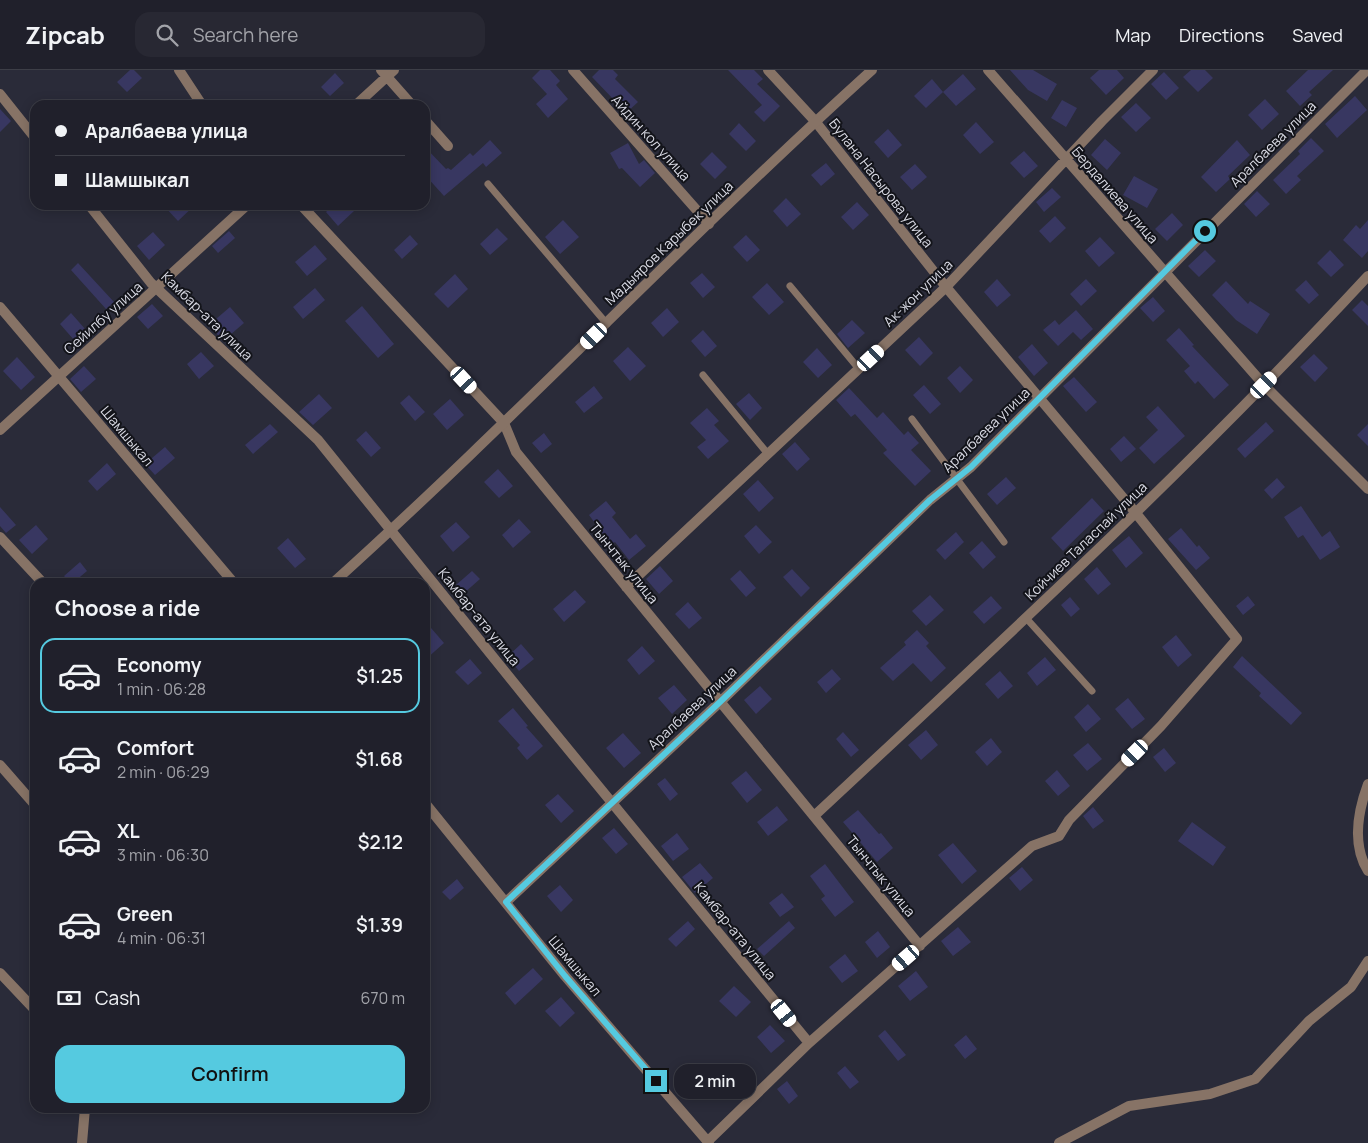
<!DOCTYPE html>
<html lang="en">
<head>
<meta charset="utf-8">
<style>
  :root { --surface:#20202b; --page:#282833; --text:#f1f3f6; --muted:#a2a3a9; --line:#3d3e47; --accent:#55cae0 }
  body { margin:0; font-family:Manrope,sans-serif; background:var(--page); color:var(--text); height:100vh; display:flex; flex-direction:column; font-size:19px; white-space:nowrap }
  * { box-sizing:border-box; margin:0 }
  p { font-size:16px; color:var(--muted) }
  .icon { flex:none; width:28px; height:28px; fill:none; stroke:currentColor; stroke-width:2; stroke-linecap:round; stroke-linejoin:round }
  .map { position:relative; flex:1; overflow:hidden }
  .details { position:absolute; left:30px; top:508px; width:400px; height:535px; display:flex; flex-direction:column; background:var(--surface); border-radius:15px; box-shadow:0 2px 12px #0003,0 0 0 1px var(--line) }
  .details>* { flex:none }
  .guide { position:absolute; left:30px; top:30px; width:400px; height:110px; border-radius:15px; box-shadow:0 2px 12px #0003,0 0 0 1px var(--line); display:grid; align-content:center; height:110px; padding:0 25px; background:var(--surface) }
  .end { position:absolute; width:22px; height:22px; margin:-11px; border:6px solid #55cae0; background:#111; box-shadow:0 0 0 2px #111 }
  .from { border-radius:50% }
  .bubble { position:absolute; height:35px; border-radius:15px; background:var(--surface); box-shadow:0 2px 12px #0003,0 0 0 1px var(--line); font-size:16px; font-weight:600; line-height:35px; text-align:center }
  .car { position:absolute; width:15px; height:30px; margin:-15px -8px; border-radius:6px; box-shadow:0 0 4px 1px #0007; background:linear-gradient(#fff 24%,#345 0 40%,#fff 0 76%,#345 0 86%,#fff 0) }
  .guide b { display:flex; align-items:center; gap:18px; height:48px; font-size:19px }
  .guide b+b { border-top:1px solid var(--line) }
  .guide i { width:12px; height:12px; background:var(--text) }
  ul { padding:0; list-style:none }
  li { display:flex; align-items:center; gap:15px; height:75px; margin:0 10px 8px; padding:0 15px; border:2px solid transparent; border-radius:15px }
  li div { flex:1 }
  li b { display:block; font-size:19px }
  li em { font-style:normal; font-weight:600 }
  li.current { border-color:var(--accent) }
  li>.icon { width:45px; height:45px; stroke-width:1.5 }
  h2 { padding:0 25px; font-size:22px; line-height:60px }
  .pay { display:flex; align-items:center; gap:12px; height:55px; padding:0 25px; font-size:19px }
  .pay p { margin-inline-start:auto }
  .action { display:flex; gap:10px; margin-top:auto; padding:10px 25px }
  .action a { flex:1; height:58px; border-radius:15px; background:var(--accent); color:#111; font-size:20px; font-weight:600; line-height:58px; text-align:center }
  header { display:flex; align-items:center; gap:30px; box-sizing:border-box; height:70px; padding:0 25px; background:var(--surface); border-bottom:1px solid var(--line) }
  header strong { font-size:24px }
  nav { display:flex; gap:28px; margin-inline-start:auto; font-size:18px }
  .search { width:350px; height:45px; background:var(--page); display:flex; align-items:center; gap:12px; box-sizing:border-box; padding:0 18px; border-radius:15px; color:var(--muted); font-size:19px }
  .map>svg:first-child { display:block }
</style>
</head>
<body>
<header>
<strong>Zipcab</strong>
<div class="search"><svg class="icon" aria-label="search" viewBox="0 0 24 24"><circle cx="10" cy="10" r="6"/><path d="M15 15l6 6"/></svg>Search here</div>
<nav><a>Map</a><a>Directions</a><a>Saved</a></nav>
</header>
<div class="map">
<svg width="1368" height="1073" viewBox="0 0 1368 1073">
  <rect width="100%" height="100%" fill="#2a2b39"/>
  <path fill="#383761" d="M130,0H134L142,8L127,22L117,12Z
    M540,0H550L560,11L556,15L568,29L548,48L536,34L547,24L532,8Z
    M599,0H613L618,5L615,9L638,32L625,44L614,33L615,31L592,7Z
    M728,0H754L763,9L757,14L780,36L764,52L754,42L762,35Z
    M1010,0H1033L1057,14L1047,31L1028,20Z
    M1099,0H1117L1124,8L1106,25L1090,8Z
    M1191,0H1205L1213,8L1198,22L1183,7Z
    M1308,0H1333L1309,22L1312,25L1300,36L1286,21Z
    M1164,2L1179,18L1166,30L1151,14Z
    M335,3L344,13L330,26L321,17Z
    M963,4L976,19L956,36L943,22Z
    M932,9L943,22L926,38L914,26Z
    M1355,26L1367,40L1337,68L1325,54Z
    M1265,29L1279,44L1262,60L1248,45Z
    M1062,30L1077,38L1066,57L1051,48Z
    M1136,33L1151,48L1136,62L1121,47Z
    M0,39L11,51L0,62Z
    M976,52L994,72L980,84L963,65Z
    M739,53L756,71L746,81L729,64Z
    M888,59L902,75L888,88L874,72Z
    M1311,68L1324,81L1297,106L1301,110L1286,124L1273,110L1300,84L1298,81Z
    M1105,69L1121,83L1107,100L1091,85Z
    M490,70L502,83L486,97L483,93L444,126L425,105V77L446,99L448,98L451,100L470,83L473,86Z
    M1237,70L1250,85L1228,106L1230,109L1216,122L1201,107Z
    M628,73L639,94L644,90L655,103L640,117L622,98L619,99L610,83Z
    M1024,81L1038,96L1024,108L1010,93Z
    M712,82L727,97L715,109L700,94Z
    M826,93L835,104L821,116L811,105Z
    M915,94L927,107L912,120L900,107Z
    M1134,106L1158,119L1147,138L1123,125Z
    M1052,118L1061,127L1044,142L1036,132Z
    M1257,121L1270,134L1256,147L1244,134Z
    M786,128L801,144L787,157L773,141Z
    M857,132L869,145L853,160L841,147Z
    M163,135H195L178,151Z
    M333,135H348L354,141L338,156L326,142Z
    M1172,143L1183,155L1167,171L1155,159Z
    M1055,146L1066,158L1050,173L1039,161Z
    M563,150L579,167L560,184L545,167Z
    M1368,150V181L1362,188L1343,170L1356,155L1360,159Z
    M497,158L508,169L490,185L480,174Z
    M229,161L235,168L218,183L212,176Z
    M153,162L165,175L149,190L137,176Z
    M410,165L418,174L402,189L394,180Z
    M746,165L760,180L747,192L733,177Z
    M1100,167L1115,183L1099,197L1085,181Z
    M315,175L327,189L307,206L295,192Z
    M1205,180L1216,191L1199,207L1188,196Z
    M1330,180L1344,195L1331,207L1317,193Z
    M78,193L114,232L106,239L71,200Z
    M702,203L715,217L703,228L690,213Z
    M455,204L468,219L448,238L434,224Z
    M997,209L1011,225L997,237L984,222Z
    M1086,209L1097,221L1081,236L1070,224Z
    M1306,210L1319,225L1309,234L1295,220Z
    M1226,211L1248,234L1250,231L1270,244L1257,264L1236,250L1212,225Z
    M767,213L784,232L769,245L752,227Z
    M315,218L325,230L303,249L293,237Z
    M1153,227L1165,241L1153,252L1140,238Z
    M1362,230L1368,236V256L1352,240Z
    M152,234L163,246L148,259L137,247Z
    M362,236L394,274L378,288L345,251Z
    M230,237L244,253L223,271L209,255Z
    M667,238L679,252L663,267L651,253Z
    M1076,240L1093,259L1081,270L1073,262L1058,276L1043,260L1055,250L1059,255Z
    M71,243L86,260L74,270L60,254Z
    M852,250L865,263L848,278L837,264Z
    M1179,258L1194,275L1192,276L1229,315L1214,329L1198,311L1195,314L1184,301L1190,296L1166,270Z
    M703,260L717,276L705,287L691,271Z
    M919,267L933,283L920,296L905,280Z
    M1032,274L1048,293L1034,306L1018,287Z
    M628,277L646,296L630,311L613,291Z
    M817,278L832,295L818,308L803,292Z
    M201,282L214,296L199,309L187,294Z
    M1314,284L1328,298L1315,312L1300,297Z
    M17,287L35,307L21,320L3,301Z
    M84,296L96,309L81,322L70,309Z
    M960,296L973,310L960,323L947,308Z
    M1074,307L1097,332L1086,342L1063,316Z
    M924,315L941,334L930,344L913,325Z
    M594,316L603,328L584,343L575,332Z
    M849,318L877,348L883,342L904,365L908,361L919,373L911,380L931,401L915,416L883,383L887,380L855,344L851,347L836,330Z
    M749,323L762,338L750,350L736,334Z
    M319,324L332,338L313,355L299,342Z
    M409,325L425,342L415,351L400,333Z
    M450,329L464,345L447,360L433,344Z
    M1158,336L1185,366L1154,394L1139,378L1158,360L1146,347Z
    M707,338L719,351L714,355L729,371L708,389L697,377L706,370L690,353Z
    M1266,352L1274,361L1245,388L1237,379Z
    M270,354L278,362L253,384L245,375Z
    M1368,354V376L1357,365Z
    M366,361L381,378L371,387L356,370Z
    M544,363L552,374L541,383L532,373Z
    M1124,366L1136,379L1121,392L1110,379Z
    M795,372L810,389L797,401L782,384Z
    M165,377L175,388L155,405L145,394Z
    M107,393L116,404L97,421L88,411Z
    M498,399L513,416L499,428L484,412Z
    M1006,407L1016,418L997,435L987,424Z
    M1277,408L1285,417L1272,429L1264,420Z
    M758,410L774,428L759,442L743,424Z
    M1092,428L1104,441L1063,481L1051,468Z
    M606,431L616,443L612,447L630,469L636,464L646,476L629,490L615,472L611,475L589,445Z
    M1301,436L1322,467L1330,461L1340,477L1320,490L1303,465L1298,468L1284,447Z
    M0,437L16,455L6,463L0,456Z
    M519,449L531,462L513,478L502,465Z
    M456,452L470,467L453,482L440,466Z
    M36,455L48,469L32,484L19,470Z
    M756,455L772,472L759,484L744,466Z
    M1181,458L1197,477L1199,475L1210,488L1196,500L1168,469Z
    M956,462L964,472L945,490L936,480Z
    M1129,466L1143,483L1126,498L1112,480Z
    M288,468L306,489L295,498L277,478Z
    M982,471L996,487L983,499L969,483Z
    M80,492L87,501L74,512H69L64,506Z
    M660,496L673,511L659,524L646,509Z
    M1097,497L1111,514L1098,525L1084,509Z
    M792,499L810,518L801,527L783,507Z
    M740,500L756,518L746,527L730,509Z
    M472,501L480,509L463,524L456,515Z
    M575,520L586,532L564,552L553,539Z
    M930,525L944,540L926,556L912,541Z
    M991,526L1002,538L984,554L973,542Z
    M1248,526L1255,535L1243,545L1236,536Z
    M1070,527L1080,539L1071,547L1061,535Z
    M688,532L702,548L689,559L675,544Z
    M425,551L444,573L425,590Z
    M917,560L929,573L926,576L946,598L931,612L913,593L893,611L880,598L906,575L904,572Z
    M1176,565L1192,585L1178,597L1162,577Z
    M521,574L534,589L519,601L507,587Z
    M642,576L655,591L639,605L627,590Z
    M1242,586L1302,643L1291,655L1259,626L1261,623L1233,597Z
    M1045,587L1056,600L1037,616L1027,603Z
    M470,589L482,603L468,615L455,602Z
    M832,599L841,609L826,623L817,612Z
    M1000,601L1013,616L998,629L985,614Z
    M674,615L687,630L672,644L658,628Z
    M760,616L772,629L756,644L744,630Z
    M1128,628L1145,649L1132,659L1115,639Z
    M1088,634L1101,649L1086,662L1074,647Z
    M513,638L528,656L526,657L543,676L527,690L517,678L520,675L498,651Z
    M926,660L938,675L921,690L908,675Z
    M843,662L859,680L851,687L836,669Z
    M623,663L641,683L624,698L606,678Z
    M991,668L1002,682L987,696L975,682Z
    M1088,673L1102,689L1087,701L1073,685Z
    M1164,678L1176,693L1165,702L1153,687Z
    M1057,700L1070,716L1058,726L1045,711Z
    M746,701L762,720L747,733L731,713Z
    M665,708L678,724L670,731L657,714Z
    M558,724L574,741L561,753L545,735Z
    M777,736L788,750L768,766L757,752Z
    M1093,737L1104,751L1093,759L1083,746Z
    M858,740L879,764L881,763L893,778L877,792L843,752Z
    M1192,752L1226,777L1213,796L1178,771Z
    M614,758L628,774L616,784L602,768Z
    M677,763L689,779L673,791L661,776Z
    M953,773L977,801L962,814L938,785Z
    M700,793L713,808L695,823L682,807Z
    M825,794L854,832L835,847L821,829L825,826L810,806Z
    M1022,797L1033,810L1020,821L1009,808Z
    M457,809L464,818L450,830L442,822Z
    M560,815L573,830L561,842L547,826Z
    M782,823L794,837L780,847L769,833Z
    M688,851L695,859L676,877L668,869Z
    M789,851L795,858L764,886L757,879Z
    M958,857L971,872L953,886L941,871Z
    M878,861L890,877L877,888L865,872Z
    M845,884L858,901L842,913L829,897Z
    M533,898L543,909L515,935L505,923Z
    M916,901L928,917L910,931L898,916Z
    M734,916L751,932L736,947L719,931Z
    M561,927L575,943L560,957L545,941Z
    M770,955L785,971L771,983L757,967Z
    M885,960L906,985L898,991L878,966Z
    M966,965L977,979L965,989L954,975Z
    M845,996L859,1012L850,1019L837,1003Z
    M787,1011L798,1026L789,1034L777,1019Z"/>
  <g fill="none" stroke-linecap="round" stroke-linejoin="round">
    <path stroke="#877366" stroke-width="7" d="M488,114L607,254
      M790,216L859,299
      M703,305L768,384
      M912,349L1004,472
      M1026,548L1092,621"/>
    <path stroke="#877366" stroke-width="10" d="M179,0L202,35
      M381,0L412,35
      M573,0L709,154
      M988,0L1264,315L1368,419
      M0,24L35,68
      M356,35L394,0
      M425,50L448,76
      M89,135L151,213L318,370L531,634L809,973
      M301,135L504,353L516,382L920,876
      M0,237L233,512
      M0,360L247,135
      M0,467L42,512
      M626,517L946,217L1102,51L1153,0
      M0,695L35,735
      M1368,714C1358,741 1352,775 1368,801
      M425,733L565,906L709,1073
      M814,746C1002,571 1193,395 1368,206
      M506,832L720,632L930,430L971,397L1367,0
      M0,903L35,940
      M707,1072L809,973L1032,776L1059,766L1069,750L1161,656L1237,569L1135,442L946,217L815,51L768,0
      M82,1073L85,1038
      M1059,1073L1129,1036L1210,1024L1255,1009L1309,951L1351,917L1368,891"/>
    <path stroke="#877366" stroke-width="10" d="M334,512C518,346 688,166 872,0"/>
  </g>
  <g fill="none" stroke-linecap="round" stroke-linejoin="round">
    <path stroke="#55cae0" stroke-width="6" d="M656,1011L565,906L506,832L720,632L930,430L971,397L1205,161"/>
  </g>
  <g text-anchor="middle" stroke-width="4" stroke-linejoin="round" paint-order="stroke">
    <g font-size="14" fill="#dadbe5" stroke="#13141a">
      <text transform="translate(651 68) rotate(48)" y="5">Айдин кол улица</text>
      <text transform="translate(1273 74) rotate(-45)" y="5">Аралбаева улица</text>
      <text transform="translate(881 113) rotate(52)" y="5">Булана Насырова улица</text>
      <text transform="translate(1115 125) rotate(49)" y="5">Бердалиева улица</text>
      <text transform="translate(669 173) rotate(-44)" y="5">Мадыяров Карыбек улица</text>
      <text transform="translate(918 223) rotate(-44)" y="5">Ак-жон улица</text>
      <text transform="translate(207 246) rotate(44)" y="5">Камбар-ата улица</text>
      <text transform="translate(103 248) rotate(-42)" y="5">Сейилбу улица</text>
      <text transform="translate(986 360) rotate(-44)" y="5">Аралбаева улица</text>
      <text transform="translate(127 366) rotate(50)" y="5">Шамшыкал</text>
      <text transform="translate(1086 471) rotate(-44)" y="5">Койчиев Таласпай улица</text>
      <text transform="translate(624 493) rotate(51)" y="5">Тынчтык улица</text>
      <text transform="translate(479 547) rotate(51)" y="5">Камбар-ата улица</text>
      <text transform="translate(692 638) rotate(-43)" y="5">Аралбаева улица</text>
      <text transform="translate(881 806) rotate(51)" y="5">Тынчтык улица</text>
      <text transform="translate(735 861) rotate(51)" y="5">Камбар-ата улица</text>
      <text transform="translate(575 896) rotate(50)" y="5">Шамшыкал</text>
    </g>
  </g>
</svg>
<i class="end from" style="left:1205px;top:161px"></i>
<i class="end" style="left:656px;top:1011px"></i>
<div class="bubble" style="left:674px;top:994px;width:82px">2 min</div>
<i class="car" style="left:594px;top:266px;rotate:226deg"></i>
<i class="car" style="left:871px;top:288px;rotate:47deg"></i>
<i class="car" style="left:464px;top:310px;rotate:137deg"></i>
<i class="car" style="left:1264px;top:315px;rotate:45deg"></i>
<i class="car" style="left:1135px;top:683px;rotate:225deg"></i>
<i class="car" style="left:906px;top:888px;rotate:229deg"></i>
<i class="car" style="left:784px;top:943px;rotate:141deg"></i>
<div class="guide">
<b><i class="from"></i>Аралбаева улица</b>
<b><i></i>Шамшыкал</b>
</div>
<section class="details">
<h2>Choose a ride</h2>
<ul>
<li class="current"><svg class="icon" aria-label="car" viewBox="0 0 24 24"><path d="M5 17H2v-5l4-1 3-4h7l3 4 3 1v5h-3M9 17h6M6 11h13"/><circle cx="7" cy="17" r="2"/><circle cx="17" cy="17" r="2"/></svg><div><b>Economy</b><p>1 min · 06:28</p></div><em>$1.25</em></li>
<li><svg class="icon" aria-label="car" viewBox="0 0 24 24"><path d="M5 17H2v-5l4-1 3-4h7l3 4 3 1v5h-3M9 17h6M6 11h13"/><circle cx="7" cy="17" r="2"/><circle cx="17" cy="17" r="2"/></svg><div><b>Comfort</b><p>2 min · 06:29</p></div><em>$1.68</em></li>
<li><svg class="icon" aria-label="car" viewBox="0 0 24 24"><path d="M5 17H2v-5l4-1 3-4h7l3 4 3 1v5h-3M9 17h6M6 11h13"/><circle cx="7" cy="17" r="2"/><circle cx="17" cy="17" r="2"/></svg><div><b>XL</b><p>3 min · 06:30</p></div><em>$2.12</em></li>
<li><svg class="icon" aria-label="car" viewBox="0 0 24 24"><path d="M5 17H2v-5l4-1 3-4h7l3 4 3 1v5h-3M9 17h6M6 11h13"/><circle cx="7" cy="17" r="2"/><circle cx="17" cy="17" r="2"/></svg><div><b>Green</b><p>4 min · 06:31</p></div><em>$1.39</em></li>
</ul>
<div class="pay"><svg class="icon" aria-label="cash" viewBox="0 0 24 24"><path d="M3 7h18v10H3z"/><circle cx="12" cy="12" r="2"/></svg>Cash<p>670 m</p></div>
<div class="action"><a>Confirm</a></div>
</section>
</div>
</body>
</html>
